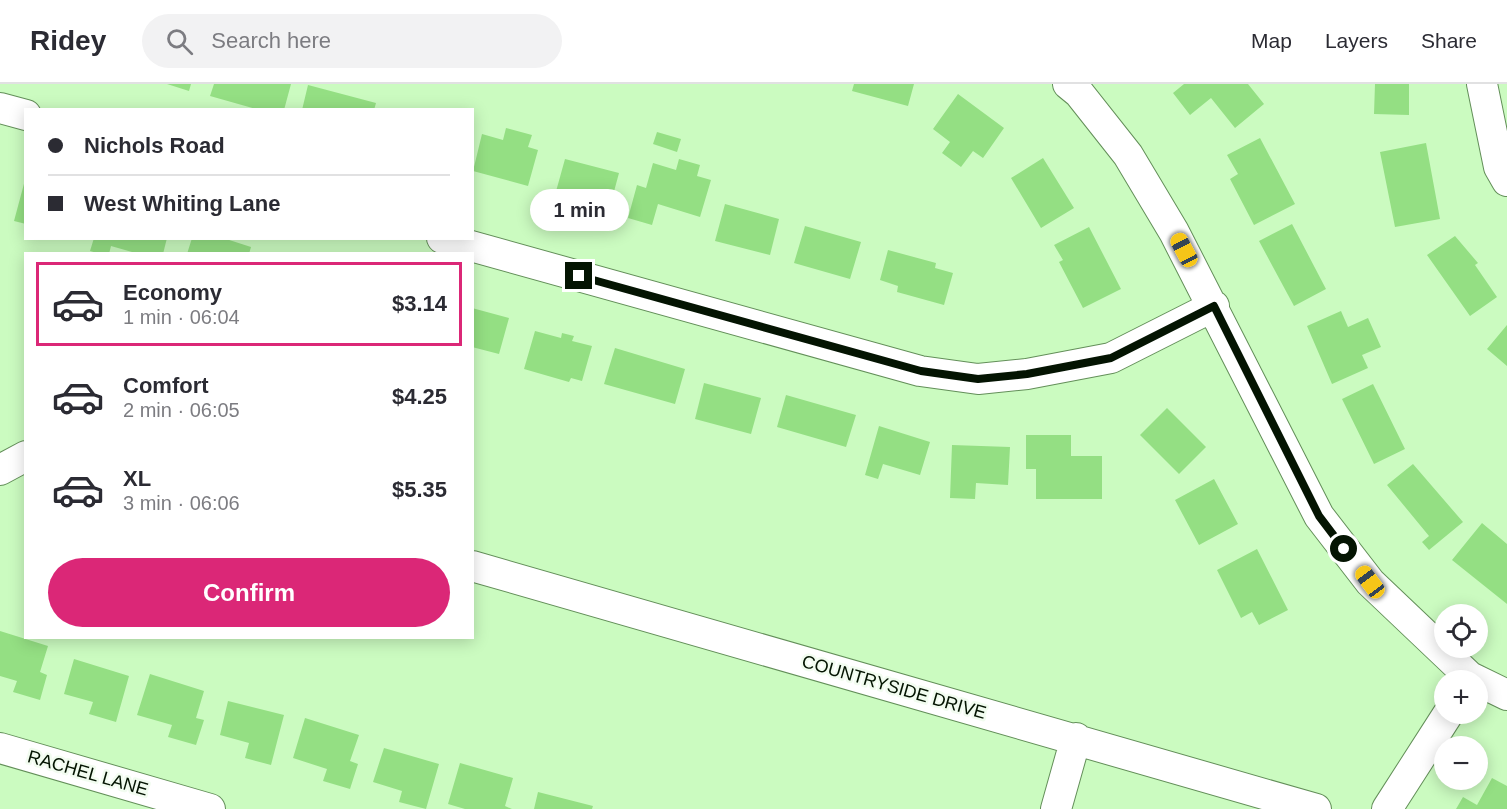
<!DOCTYPE html>
<html lang="en">
<head>
<meta charset="utf-8">
<style>
  :root { --surface:#fff; --page:#f2f2f3; --text:#2b2b33; --muted:#7c7c81; --line:#e1e1e2; --accent:#db2777 }
  body { margin:0; font-family:Helvetica,sans-serif; background:var(--page); color:var(--text); height:100vh; display:flex; flex-direction:column; font-size:22px; white-space:nowrap }
  * { box-sizing:border-box; margin:0 }
  p { font-size:20px; color:var(--muted) }
  .icon { flex:none; width:33px; height:33px; fill:none; stroke:currentColor; stroke-width:2; stroke-linecap:round; stroke-linejoin:round }
  .map { position:relative; flex:1; overflow:hidden }
  .sheet { position:absolute; left:24px; top:168px; width:450px; height:387px; display:flex; flex-direction:column; background:var(--surface); border-radius:0px; box-shadow:0 3px 15px #0003 }
  .sheet>* { flex:none }
  .hud { position:absolute; left:24px; top:24px; width:450px; height:132px; border-radius:0px; box-shadow:0 3px 15px #0003; display:grid; align-content:center; height:132px; padding:0 24px; background:var(--surface) }
  .tools { position:absolute; left:1434px; top:520px; display:grid; gap:12px }
  .tools a { display:grid; place-items:center; width:54px; height:54px; border-radius:50%; background:var(--surface); box-shadow:0 3px 15px #0003; font-size:30px }
  .end { position:absolute; width:27px; height:27px; margin:-14px; border:8px solid #041402; background:#fff; box-shadow:0 0 0 3px #fff }
  .from { border-radius:50% }
  .bubble { position:absolute; height:42px; border-radius:21px; background:var(--surface); box-shadow:0 3px 15px #0003; font-size:20px; font-weight:700; line-height:42px; text-align:center }
  .car { position:absolute; width:18px; height:36px; margin:-18px -9px; border-radius:8px; box-shadow:0 0 4px 2px #0007; background:linear-gradient(#f5c518 24%,#345 0 40%,#f5c518 0 76%,#345 0 86%,#f5c518 0) }
  .hud b { display:flex; align-items:center; gap:21px; height:57px; font-size:22px }
  .hud b+b { border-top:2px solid var(--line) }
  .hud i { width:15px; height:15px; background:var(--text) }
  ul { padding:10px 0 0; list-style:none }
  li { display:flex; align-items:center; gap:18px; height:84px; margin:0 12px 9px; padding:0 12px; border:3px solid transparent; border-radius:0px }
  li div { flex:1 }
  li b { display:block; font-size:22px }
  li em { font-style:normal; font-weight:700 }
  li.selected { border-color:var(--accent) }
  li>.icon { width:54px; height:54px; stroke-width:1.5 }
  .button { display:flex; gap:12px; margin-top:auto; padding:12px 24px }
  .button a { flex:1; height:69px; border-radius:36px; background:var(--accent); color:#fff; font-size:24px; font-weight:700; line-height:69px; text-align:center }
  header { display:flex; align-items:center; gap:36px; box-sizing:border-box; height:84px; padding:0 30px; background:var(--surface); border-bottom:2px solid var(--line) }
  header strong { font-size:28px }
  nav { display:flex; gap:33px; margin-inline-start:auto; font-size:21px }
  .search { width:420px; height:54px; background:var(--page); display:flex; align-items:center; gap:15px; box-sizing:border-box; padding:0 21px; border-radius:33px; color:var(--muted); font-size:22px }
  .map>svg:first-child { display:block }
</style>
</head>
<body>
<header>
<strong>Ridey</strong>
<div class="search"><svg class="icon" aria-label="search" viewBox="0 0 24 24"><circle cx="10" cy="10" r="6"/><path d="M15 15l6 6"/></svg>Search here</div>
<nav><a>Map</a><a>Layers</a><a>Share</a></nav>
</header>
<div class="map">
<svg width="1507" height="725" viewBox="0 0 1507 725">
  <rect width="100%" height="100%" fill="#cbfbc0"/>
  <path fill="#94df83" d="M167,0H191L189,7Z
    M214,0H291L284,26H260L210,12Z
    M854,0H914L908,22L852,7Z
    M1184,0H1248L1264,20L1235,44L1211,14L1190,31L1173,9Z
    M1375,0H1409V31L1374,30Z
    M308,1L376,19L374,26H302Z
    M958,10L1004,44L983,74L973,67L961,83L942,69L950,58L933,45Z
    M506,44L532,51L528,63L538,66L528,102L473,87L482,50L503,56Z
    M657,48L681,55L677,68L653,60Z
    M1260,54L1295,120L1254,141L1230,95L1238,90L1227,71Z
    M1426,59L1440,135L1395,143L1380,68Z
    M1043,74L1074,124L1041,144L1011,94Z
    M565,75L619,89L609,126L555,111Z
    M679,75L700,81L697,92L711,96L700,133L658,120L652,141L628,134L637,101L646,104L653,79L676,86Z
    M25,96H26V140L14,137Z
    M725,120L779,135L770,171L715,157Z
    M1292,140L1326,205L1294,222L1259,157Z
    M805,142L861,158L850,195L794,179Z
    M1089,143L1121,205L1083,224L1059,178L1063,176L1054,161Z
    M1455,152L1478,179L1475,181L1497,213L1470,232L1427,171Z
    M94,154H167L163,170H139L111,162L109,170H101L90,167Z
    M192,154H223L251,163L249,170H187Z
    M888,166L936,179L935,184L953,189L944,221L897,208L898,202L880,196Z
    M472,224L509,234L499,270L472,263Z
    M1341,227L1348,243L1368,234L1381,263L1362,271L1368,284L1332,300L1307,242Z
    M1507,241V282L1487,265Z
    M535,247L561,254L562,249L574,252L572,257L592,262L582,297L571,294L569,298L524,285Z
    M615,264L685,285L675,320L604,300Z
    M704,299L761,314L751,350L695,335Z
    M1373,300L1405,365L1374,380L1342,315Z
    M786,311L856,331L846,363L777,343Z
    M1167,324L1206,363L1179,390L1140,351Z
    M879,342L930,358L920,391L883,380L878,395L865,391Z
    M1026,351H1071V372H1102V415H1036V385H1026Z
    M952,361L1010,363L1008,401L976,399L975,415L950,414Z
    M1413,380L1463,438L1429,466L1422,458L1429,452L1387,401Z
    M1214,395L1238,440L1199,461L1175,416Z
    M1482,439L1507,460V520L1452,476Z
    M1257,465L1288,526L1259,541L1252,528L1241,534L1217,486Z
    M0,547L48,562L40,588L47,591L40,616L13,608L17,597L0,592Z
    M74,575L129,592L116,638L89,630L93,618L64,610Z
    M150,590L204,607L196,634L204,636L196,661L168,653L172,641L137,631Z
    M228,617L284,631L271,681L245,674L249,659L220,651Z
    M305,634L359,651L350,677L358,680L350,705L323,697L327,685L293,674Z
    M384,664L439,680L426,725L399,718L402,707L373,698Z
    M460,679L513,694L505,722L512,725H465L448,720Z
    M1492,694L1507,702V725H1456L1463,713L1477,721Z
    M538,708L593,722L592,725H534Z"/>
  <g fill="none" stroke-linecap="round" stroke-linejoin="round">
    <g stroke="#638f59" stroke-width="32">
      <path id="minor" d="M1068,0L1079,9L1128,71L1174,148L1319,432L1370,498L1470,593L1507,611
        M1482,0L1499,83L1507,97
        M0,24L26,31
        M442,154L920,287L978,295L1027,290L1111,274L1214,222
        M0,386L26,372
        M472,482L1316,725
        M0,664L210,725
        M1056,725L1076,654
        M1387,725L1448,630"/>
    </g>
    <use href="#minor" stroke="#fff" stroke-width="30"/>
  </g>
  <g fill="none" stroke-linecap="round" stroke-linejoin="round">
    <path stroke="#041402" stroke-width="8" d="M579,192L921,287L978,295L1027,290L1111,274L1214,222L1319,432L1344,465"/>
  </g>
  <g text-anchor="middle" stroke-width="5" stroke-linejoin="round" paint-order="stroke">
    <g font-size="18" fill="#041402" stroke="#f2fcf0">
      <text transform="translate(894 603) rotate(16)" y="6">COUNTRYSIDE DRIVE</text>
      <text transform="translate(88 689) rotate(16)" y="6">RACHEL LANE</text>
    </g>
  </g>
</svg>
<div class="tools">
<a><svg class="icon" aria-label="locate" viewBox="0 0 24 24"><circle cx="12" cy="12" r="6"/><path d="M12 2v4M12 18v4M2 12h4M18 12h4"/></svg></a>
<a>+</a>
<a>−</a>
</div>
<i class="end from" style="left:1344px;top:465px"></i>
<i class="end" style="left:579px;top:192px"></i>
<div class="bubble" style="left:530px;top:105px;width:99px">1 min</div>
<i class="car" style="left:1184px;top:166px;rotate:332deg"></i>
<i class="car" style="left:1370px;top:498px;rotate:323deg"></i>
<div class="hud">
<b><i class="from"></i>Nichols Road</b>
<b><i></i>West Whiting Lane</b>
</div>
<section class="sheet">
<ul>
<li class="selected"><svg class="icon" aria-label="car" viewBox="0 0 24 24"><path d="M5 17H2v-5l4-1 3-4h7l3 4 3 1v5h-3M9 17h6M6 11h13"/><circle cx="7" cy="17" r="2"/><circle cx="17" cy="17" r="2"/></svg><div><b>Economy</b><p>1 min · 06:04</p></div><em>$3.14</em></li>
<li><svg class="icon" aria-label="car" viewBox="0 0 24 24"><path d="M5 17H2v-5l4-1 3-4h7l3 4 3 1v5h-3M9 17h6M6 11h13"/><circle cx="7" cy="17" r="2"/><circle cx="17" cy="17" r="2"/></svg><div><b>Comfort</b><p>2 min · 06:05</p></div><em>$4.25</em></li>
<li><svg class="icon" aria-label="car" viewBox="0 0 24 24"><path d="M5 17H2v-5l4-1 3-4h7l3 4 3 1v5h-3M9 17h6M6 11h13"/><circle cx="7" cy="17" r="2"/><circle cx="17" cy="17" r="2"/></svg><div><b>XL</b><p>3 min · 06:06</p></div><em>$5.35</em></li>
</ul>
<div class="button"><a>Confirm</a></div>
</section>
</div>
</body>
</html>
